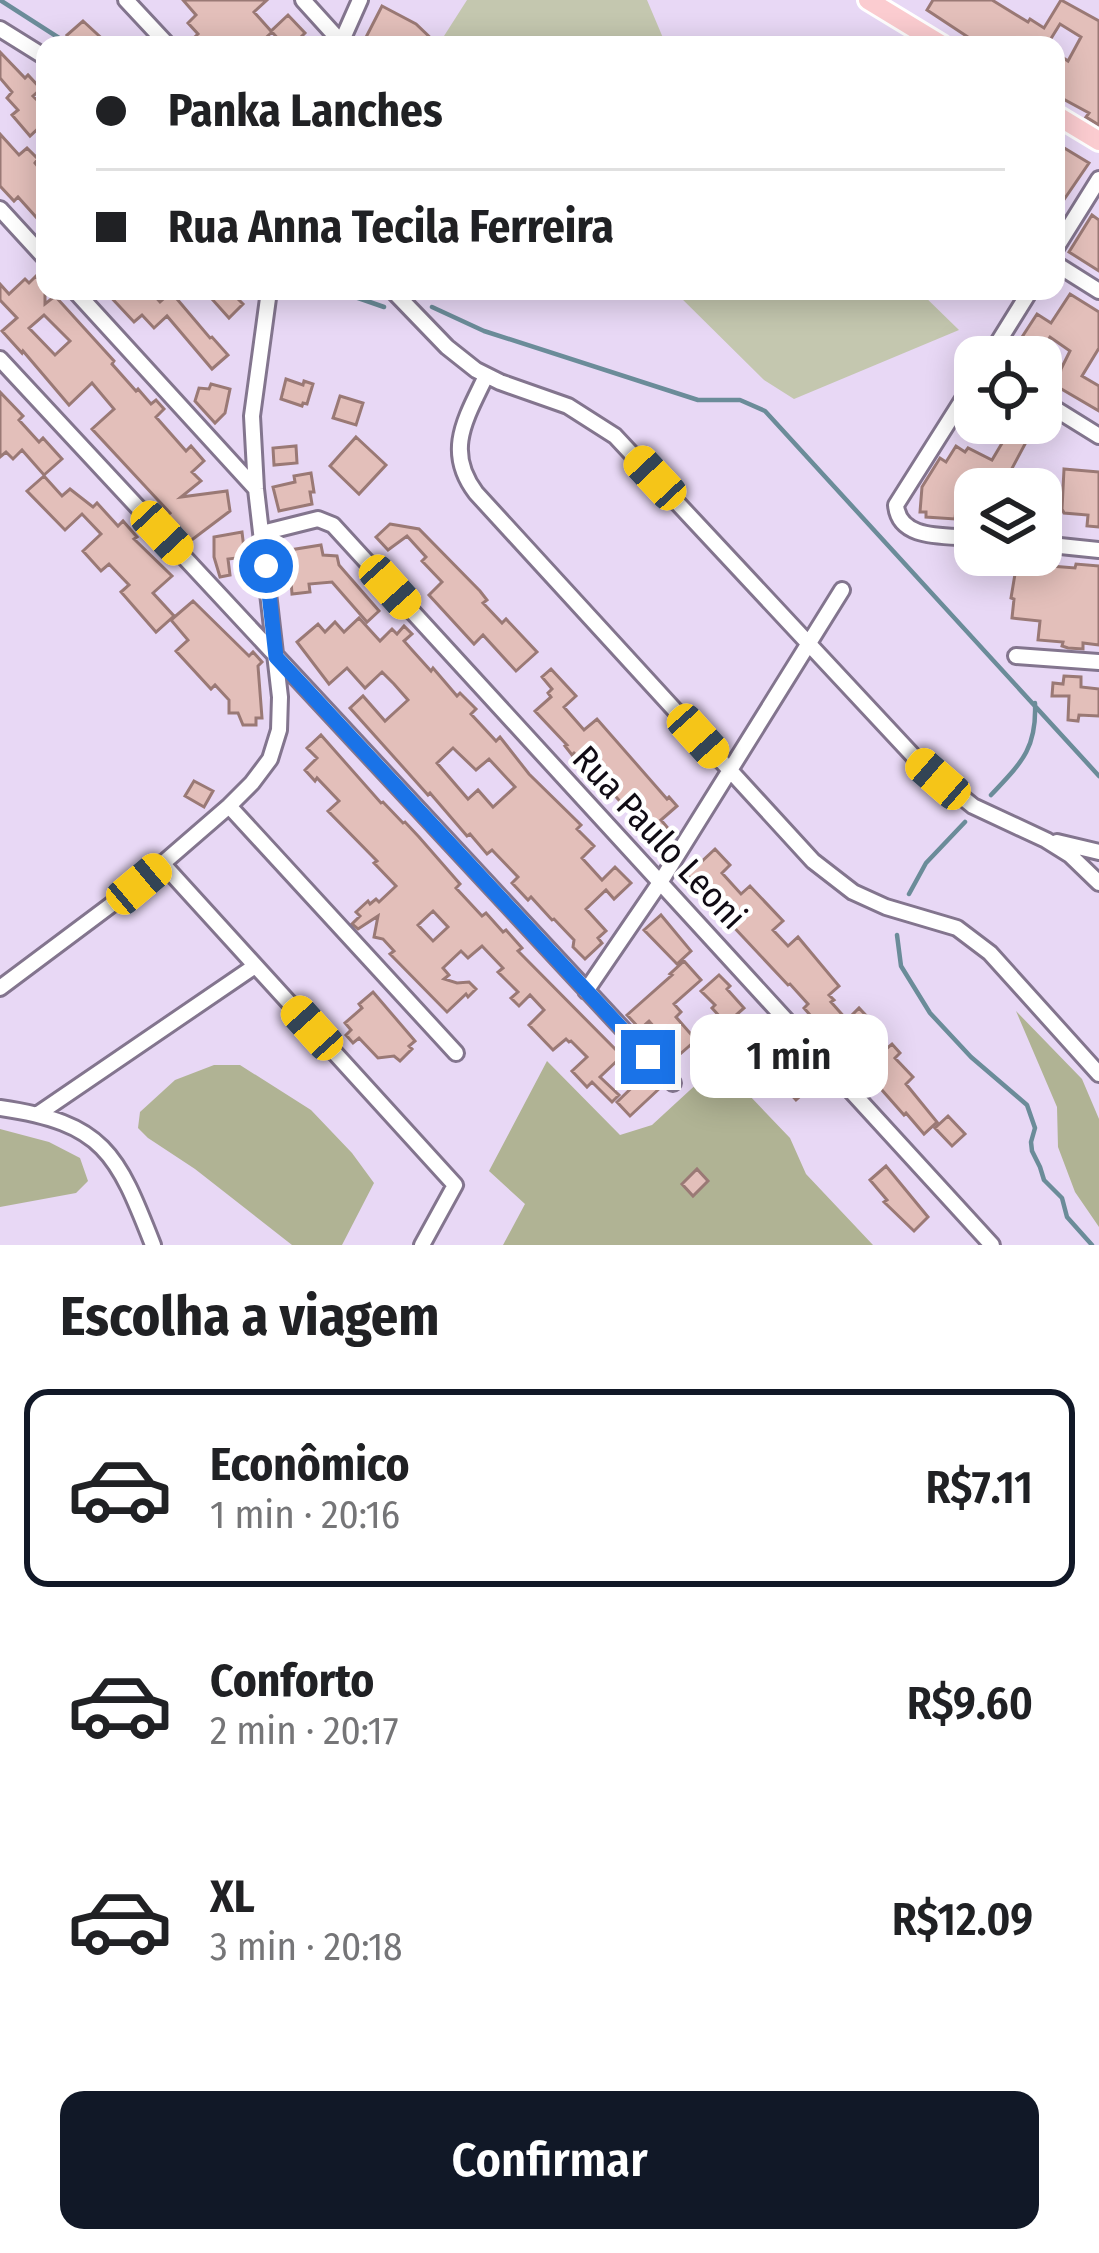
<!DOCTYPE html>
<html lang="pt">
<head>
<meta charset="utf-8">
<style>
  :root { --surface:#fff; --page:#f6f6f6; --text:#202124; --muted:#757577; --line:#e0e0e0; --accent:#111827 }
  body { margin:0; font-family:"Fira Sans Condensed",sans-serif; background:var(--page); color:var(--text); height:100vh; display:flex; flex-direction:column; font-size:45px; white-space:nowrap }
  * { box-sizing:border-box; margin:0 }
  p { font-size:39px; color:var(--muted) }
  .icon { flex:none; width:66px; height:66px; fill:none; stroke:currentColor; stroke-width:2; stroke-linecap:round; stroke-linejoin:round }
  .map { position:relative; height:1245px; overflow:hidden }
  .sheet { display:flex; flex-direction:column; background:var(--surface); flex:1 }
  .sheet>* { flex:none }
  .guide { position:absolute; left:36px; top:36px; width:1029px; height:264px; border-radius:24px; box-shadow:0 6px 30px #0003; display:grid; align-content:center; height:264px; padding:0 60px; background:var(--surface) }
  .fabs { position:absolute; left:954px; top:336px; display:grid; gap:24px }
  .fabs a { display:grid; place-items:center; width:108px; height:108px; border-radius:24px; background:var(--surface); box-shadow:0 6px 30px #0003; font-size:60px }
  .end { position:absolute; width:54px; height:54px; margin:-27px; border:15px solid #1a73e8; background:#fff; box-shadow:0 0 0 6px #fff }
  .from { border-radius:50% }
  .bubble { position:absolute; height:84px; border-radius:24px; background:var(--surface); box-shadow:0 6px 30px #0003; font-size:39px; font-weight:600; line-height:84px; text-align:center }
  .car { position:absolute; width:36px; height:72px; margin:-36px -18px; border-radius:15px; box-shadow:0 0 9px 3px #0007; background:linear-gradient(#f5c518 24%,#345 0 40%,#f5c518 0 76%,#345 0 86%,#f5c518 0) }
  .guide b { display:flex; align-items:center; gap:42px; height:114px; font-size:45px }
  .guide b+b { border-top:3px solid var(--line) }
  .guide i { width:30px; height:30px; background:var(--text) }
  ul { padding:0; list-style:none }
  li { display:flex; align-items:center; gap:36px; height:198px; margin:0 24px 18px; padding:0 36px; border:6px solid transparent; border-radius:24px }
  li div { flex:1 }
  li b { display:block; font-size:45px }
  li em { font-style:normal; font-weight:600 }
  li.selected { border-color:var(--accent) }
  li>.icon { width:108px; height:108px; stroke-width:1.5 }
  h2 { padding:0 60px; font-size:54px; line-height:144px }
  .primary-button { display:flex; gap:24px; margin-top:auto; padding:24px 60px }
  .primary-button a { flex:1; height:138px; border-radius:24px; background:var(--accent); color:#fff; font-size:48px; font-weight:600; line-height:138px; text-align:center }
  .map>svg:first-child { display:block }
</style>
</head>
<body>
<div class="map">
<svg width="1099" height="1245" viewBox="0 0 1099 1245">
  <rect width="100%" height="100%" fill="#e8d8f5"/>
  <path fill="#c4c7af" d="M467,0H647L666,45H450L444,36Z
    M674,291H919L959,330L794,399L764,380Z"/>
  <path fill="#b0b394" d="M1016,1011L1082,1079L1099,1119V1227L1075,1192L1058,1147L1057,1107Z
    M547,1061L620,1135L652,1125L714,1068L749,1095L790,1138L806,1174L873,1245H503L525,1204L489,1171Z
    M214,1065H240L311,1110L352,1153L374,1183L342,1245H292L195,1169L148,1138L138,1128L140,1112L175,1080Z
    M0,1129L49,1142L80,1158L88,1181L76,1193L0,1207Z"/>
  <g fill="none" stroke-linecap="round" stroke-linejoin="round">
    <path stroke="#6b8c99" stroke-width="4.5" d="M0,0L70,45
      M338,291L384,307
      M432,307L484,331L698,400H740L765,411L1099,776
      M991,795C1021,763 1037,749 1035,703
      M909,894L926,863L965,822
      M897,935L901,966L930,1013L971,1057L1027,1105L1035,1128L1031,1142L1032,1151L1040,1167L1044,1180L1062,1198L1067,1217L1092,1245"/>
  </g>
  <path fill="#e3bfba" stroke="#9a7975" stroke-width="3" fill-rule="evenodd" d="M183,0H267L254,12L271,31L288,15L305,33L301,37L309,45H284L272,32L258,45H186L198,34L188,23L196,15Z
    M933,0H992L1028,22L1030,19L1044,28L1061,0L1099,21V125L1086,117L1089,113L1056,95V53L1068,61L1081,37L1060,24L1047,45H980L927,10Z
    M382,6L416,24L438,45H362Z
    M83,21L109,45H77L67,35Z
    M0,52L25,78L28,75L41,89L33,96L45,108V122L30,136L12,115L18,110L7,98L12,92L0,78Z
    M0,134L19,155L27,148L38,159L35,163L44,174L41,177L45,182V227L18,197L14,201L0,186Z
    M1056,143L1089,163L1063,201L1056,197Z
    M1092,215L1099,220V271L1069,252Z
    M36,276L45,285V304L55,296L114,361L112,364L136,391L138,389L151,404L156,400L164,409L156,417L186,451L191,446L204,461L192,472L201,481L181,497L227,491L230,511L189,542L165,517L170,513L92,429L114,409L92,383L69,405L23,351L22,353L2,331L17,318L0,300V284L9,294L25,279L29,283ZM44,315L70,341L55,355L29,328Z
    M105,291H150L160,302L171,292L210,338L212,337L228,355L212,369L167,316L154,328L142,315L134,322Z
    M219,291H230L243,304L229,318L211,298Z
    M1070,294L1099,312V348L1082,376L1099,386V411L1058,387L1061,369L1070,351L1050,337L1037,357H1009L1037,314L1051,323Z
    M286,379L303,385L304,381L313,384L307,404L303,403L302,406L281,399Z
    M211,384L230,389L225,413L215,423L195,401L199,388L209,389Z
    M0,392L23,416L19,420L39,442L43,438L62,459L44,475L22,450L13,459L6,452L0,457Z
    M340,396L363,403L356,425L333,418Z
    M1014,423H1021L1032,431L1009,474L1032,477L1030,489H975V510L956,509L955,519L926,517V512H920L922,487L940,458L946,462L956,446L965,452L968,448L992,460Z
    M356,437L386,465L359,494L330,466Z
    M296,446L297,463L274,465L273,448Z
    M1064,469L1099,472V527L1087,526L1088,515L1064,513L1062,509Z
    M311,473L314,492H310L312,504L279,511L273,487L295,482L294,476Z
    M44,476L62,496L70,489L93,507L97,503L118,526L123,521L137,537L134,539L172,576L153,593L174,616L156,632L121,592L129,585L109,564L101,571L83,551L101,534L82,514L65,530L27,491Z
    M390,524L419,529L480,591L487,600L483,603L502,623L506,619L537,652L516,671L483,635L474,644L429,595L442,582L422,561L426,557L407,536L388,550L376,537Z
    M242,532L245,557L228,559L230,575L220,577L214,557V537Z
    M321,545L323,555L337,556L339,565L379,611L367,622L332,582L309,584L310,592L292,594L290,567H287L285,557L290,550Z
    M1041,560L1051,561V566L1075,568L1076,564L1099,566V645L1083,643V649L1068,648L1062,646L1063,642L1038,640L1040,621L1012,618L1014,599L1011,598L1016,568L1041,571Z
    M193,601L249,656L253,652L262,662L258,666L262,718H256V725H243L238,713H229V700L215,685L211,689L176,651L188,640L171,620Z
    M359,618L380,641L392,629L397,634L404,626L412,634L404,641L412,650L431,671L433,668L457,696L460,693L476,709L471,714L496,741L500,737L529,774L581,825L577,829L594,846L582,858L602,880L615,867L631,883L614,899L606,890L586,909L606,931L598,938L602,943L585,959L573,947L574,940L554,919L552,920L531,897L528,900L512,883L518,877L492,850L487,854L470,834L467,836L430,793L428,795L350,708L363,696L385,721L408,700L394,684L382,672L365,688L347,668L329,684L297,642L318,624L325,632L335,622L344,632ZM453,748L476,770L489,759L515,787L493,807L478,790L468,799L437,763Z
    M551,669L576,696L564,707L584,730L597,719L667,799L669,797L677,806L661,820L667,827L653,839L603,782L574,753L572,755L565,746L567,745L535,711L551,697L548,693L552,689L542,677Z
    M1064,676L1081,677V687L1099,689V716L1079,715L1078,721L1068,720L1069,696H1052L1053,683L1063,684Z
    M321,735L381,803L383,802L403,823L405,822L419,837L460,884L456,888L482,916L486,913L503,932L506,930L522,948L518,951L622,1056L600,1077L619,1095L612,1102L592,1082L587,1087L572,1071L587,1057L571,1041L569,1042L566,1039L553,1050L529,1025L544,1010L530,995L519,1006L511,998L518,992L498,972L503,968L482,946L468,958L461,951L443,968L449,975L444,979L457,983L469,982L476,989L468,997L466,994L447,1012L390,954L394,951L383,939L374,937L378,916L358,929L352,924L360,916L356,912L368,901L370,904L376,899L379,902L396,886L374,863L377,861L328,811L339,801L317,778L315,781L305,770L317,758L307,748ZM433,911L448,927L433,941L418,925Z
    M194,781L213,791L204,807L185,796Z
    M715,849L730,865L722,873L741,894L750,886L783,921L773,930L788,946L798,937L839,986L829,995L834,1000L831,1002L847,1020L859,1008L875,1025L863,1037L879,1055L892,1044L900,1053L895,1058L913,1077L906,1084L937,1122L924,1134L906,1113L904,1115L821,1021L818,1024L804,1008L808,1004L790,984L788,985L729,922L725,925L718,916L721,913L682,869L695,857L700,863Z
    M661,915L691,951L677,964L644,930Z
    M684,961L701,980L674,1004L681,1012L676,1017L696,1040L679,1055L649,1021L640,1029L627,1015L672,975L670,974Z
    M719,975L730,986L727,989L744,1008L736,1015L757,1037L764,1031L781,1049L786,1044L819,1079L796,1100L762,1063L759,1066L729,1037L708,1056L694,1042L721,1018L712,1008L715,1005L701,991Z
    M373,992L415,1041L409,1046L412,1049L400,1061L394,1056L378,1058L359,1038L353,1043L346,1035L351,1030L345,1023L362,1008L359,1004Z
    M648,1072L661,1087L630,1116L617,1102Z
    M948,1116L965,1134L952,1146L935,1128Z
    M886,1166L928,1217L914,1231L884,1202L887,1200L870,1180Z
    M697,1169L708,1181L693,1196L682,1184Z"/>
  <g fill="none" stroke-linecap="round" stroke-linejoin="round">
    <g stroke="#83758e" stroke-width="20">
      <path id="minor" d="M126,0L168,45
        M303,0L341,42
        M0,29L45,57
        M340,45L360,0
        M0,209L45,258
        M1056,248L1099,179
        M1056,264L1099,291
        M75,291L256,489
        M393,291L447,347L476,370L500,382L568,406L615,436L919,762L973,806L1046,840L1070,855L1099,883
        M989,357L1030,291
        M0,359L673,1083
        M486,376C466,418 444,451 476,493L813,861L853,892L886,907L957,928L990,953L1099,1074
        M975,380L896,505C899,541 946,535 975,538
        M1041,400L1099,436
        M262,533L318,519L333,525L992,1245
        M1041,544L1099,550
        M1016,656L1099,662
        M229,806L456,1053
        M1057,842L1099,852
        M162,863L455,1185L422,1245
        M0,988L139,884L229,806L252,783L270,759L279,730L280,697L256,489L252,416L269,291
        M586,991L661,881L842,590
        M0,1108C104,1123 117,1153 153,1245
        M38,1114L255,966"/>
    </g>
    <g stroke="#fff" stroke-width="24">
      <path id="major" d="M868,0L942,45
        M1056,115L1099,141"/>
    </g>
    <use href="#minor" stroke="#fff" stroke-width="14"/>
    <use href="#major" stroke="#fbccd0" stroke-width="18"/>
  </g>
  <g fill="none" stroke-linecap="round" stroke-linejoin="round">
    <path stroke="#1a73e8" stroke-width="15" d="M266,566L276,657L648,1057"/>
  </g>
  <g text-anchor="middle" stroke-width="9" stroke-linejoin="round" paint-order="stroke">
    <g font-size="36" fill="#100b14" stroke="#fff">
      <text transform="translate(660 837) rotate(47)" y="13">Rua Paulo Leoni</text>
    </g>
  </g>
</svg>
<div class="fabs">
<a><svg class="icon" aria-label="locate" viewBox="0 0 24 24"><circle cx="12" cy="12" r="6"/><path d="M12 2v4M12 18v4M2 12h4M18 12h4"/></svg></a>
<a><svg class="icon" aria-label="layers" viewBox="0 0 24 24"><path d="M12 4l9 5-9 5-9-5zM3 14l9 5 9-5"/></svg></a>
</div>
<i class="end from" style="left:266px;top:566px"></i>
<i class="end" style="left:648px;top:1057px"></i>
<div class="bubble" style="left:690px;top:1014px;width:198px">1 min</div>
<i class="car" style="left:655px;top:478px;rotate:317deg"></i>
<i class="car" style="left:162px;top:533px;rotate:137deg"></i>
<i class="car" style="left:390px;top:587px;rotate:138deg"></i>
<i class="car" style="left:698px;top:736px;rotate:138deg"></i>
<i class="car" style="left:938px;top:779px;rotate:311deg"></i>
<i class="car" style="left:139px;top:884px;rotate:50deg"></i>
<i class="car" style="left:312px;top:1028px;rotate:318deg"></i>
<div class="guide">
<b><i class="from"></i>Panka Lanches</b>
<b><i></i>Rua Anna Tecila Ferreira</b>
</div>
</div>
<section class="sheet">
<h2>Escolha a viagem</h2>
<ul>
<li class="selected"><svg class="icon" aria-label="car" viewBox="0 0 24 24"><path d="M5 17H2v-5l4-1 3-4h7l3 4 3 1v5h-3M9 17h6M6 11h13"/><circle cx="7" cy="17" r="2"/><circle cx="17" cy="17" r="2"/></svg><div><b>Econômico</b><p>1 min · 20:16</p></div><em>R$7.11</em></li>
<li><svg class="icon" aria-label="car" viewBox="0 0 24 24"><path d="M5 17H2v-5l4-1 3-4h7l3 4 3 1v5h-3M9 17h6M6 11h13"/><circle cx="7" cy="17" r="2"/><circle cx="17" cy="17" r="2"/></svg><div><b>Conforto</b><p>2 min · 20:17</p></div><em>R$9.60</em></li>
<li><svg class="icon" aria-label="car" viewBox="0 0 24 24"><path d="M5 17H2v-5l4-1 3-4h7l3 4 3 1v5h-3M9 17h6M6 11h13"/><circle cx="7" cy="17" r="2"/><circle cx="17" cy="17" r="2"/></svg><div><b>XL</b><p>3 min · 20:18</p></div><em>R$12.09</em></li>
</ul>
<div class="primary-button"><a>Confirmar</a></div>
</section>
</body>
</html>
